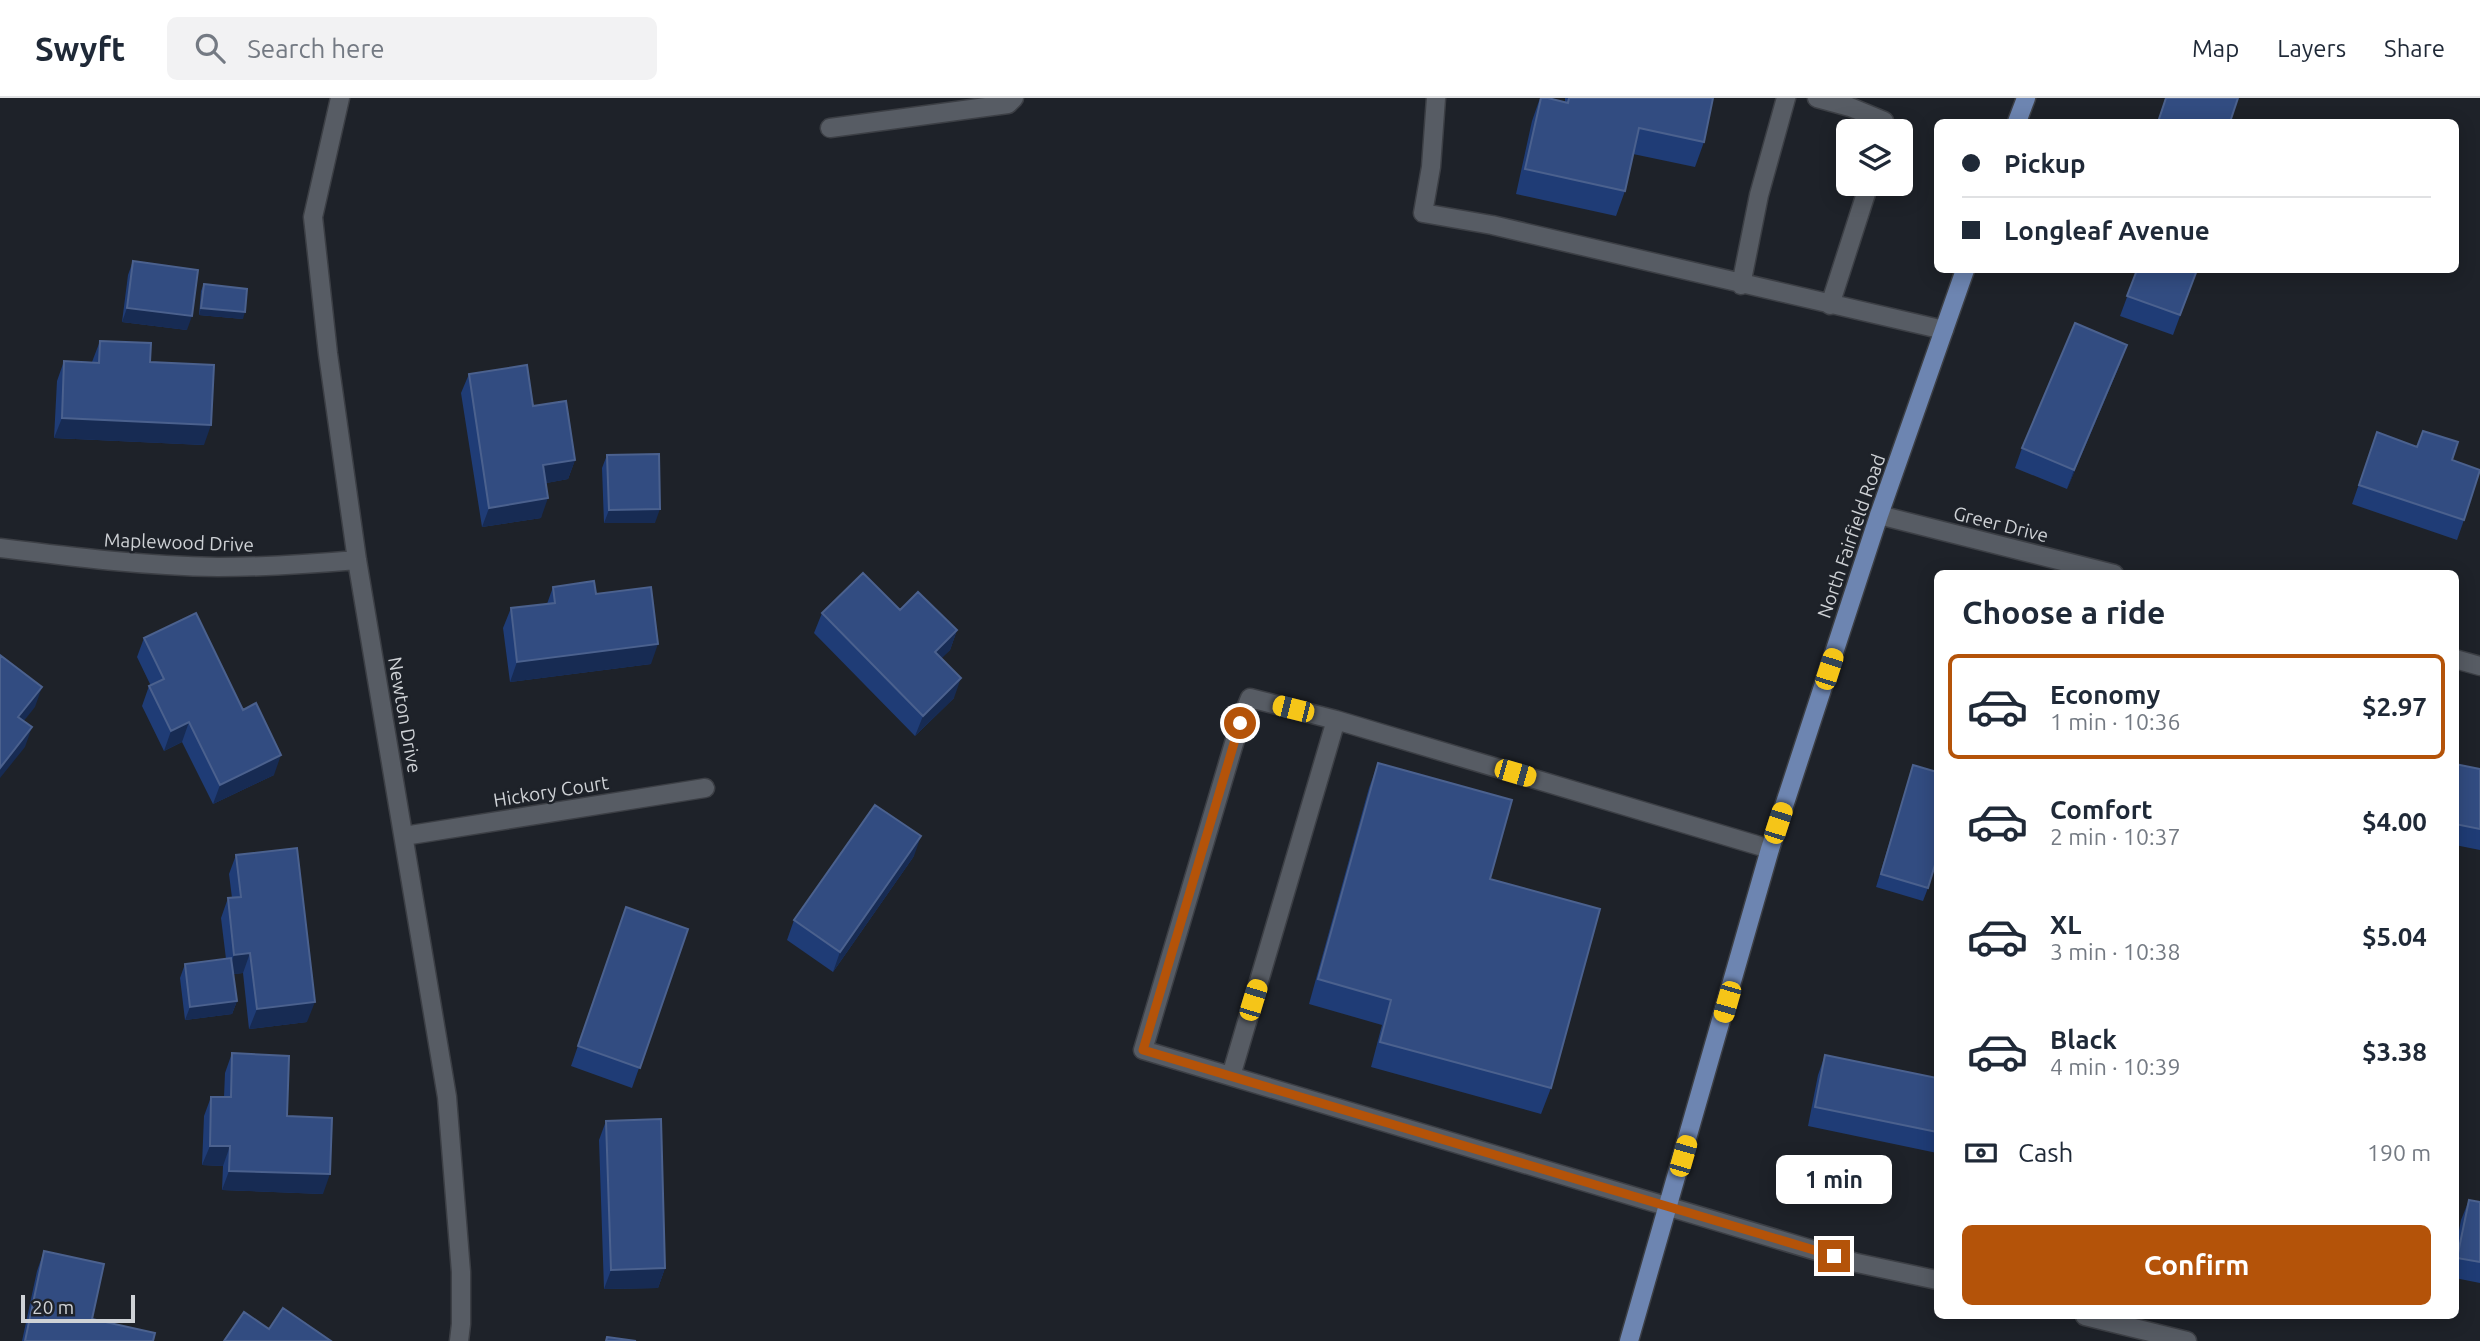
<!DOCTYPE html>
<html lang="en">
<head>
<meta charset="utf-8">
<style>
  :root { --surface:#fff; --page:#f2f2f3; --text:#1f2937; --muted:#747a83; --line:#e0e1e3; --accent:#b45309 }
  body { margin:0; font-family:Ubuntu,sans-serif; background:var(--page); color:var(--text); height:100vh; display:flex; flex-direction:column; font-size:26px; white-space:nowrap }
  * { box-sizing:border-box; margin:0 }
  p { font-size:23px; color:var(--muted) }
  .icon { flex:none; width:38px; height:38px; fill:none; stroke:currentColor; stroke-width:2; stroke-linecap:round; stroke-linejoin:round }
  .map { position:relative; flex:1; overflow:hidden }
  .sheet { position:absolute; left:1934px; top:472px; width:525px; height:749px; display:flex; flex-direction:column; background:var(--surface); border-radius:10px; box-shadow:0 4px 18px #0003 }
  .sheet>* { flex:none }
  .top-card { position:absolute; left:1934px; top:21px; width:525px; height:154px; border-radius:10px; box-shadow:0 4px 18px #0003; display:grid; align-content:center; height:154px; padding:0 28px; background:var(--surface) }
  .fabs { position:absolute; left:1836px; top:21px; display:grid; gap:14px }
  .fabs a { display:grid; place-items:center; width:77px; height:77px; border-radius:10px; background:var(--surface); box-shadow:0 4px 18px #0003; font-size:35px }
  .scale { position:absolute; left:21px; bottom:18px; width:114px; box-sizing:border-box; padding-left:7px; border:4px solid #cfd2d6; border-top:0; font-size:19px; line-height:24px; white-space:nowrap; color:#cfd2d6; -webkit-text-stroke:5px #1e2229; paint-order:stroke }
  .end { position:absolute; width:32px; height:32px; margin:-16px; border:9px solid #b45309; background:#fff; box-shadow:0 0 0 4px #fff }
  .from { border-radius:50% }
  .bubble { position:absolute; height:49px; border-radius:10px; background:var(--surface); box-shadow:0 4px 18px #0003; font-size:23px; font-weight:700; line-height:49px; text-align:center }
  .car { position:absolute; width:21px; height:42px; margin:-21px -10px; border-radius:9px; box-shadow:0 0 5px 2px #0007; background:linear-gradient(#f5c518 24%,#345 0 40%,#f5c518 0 76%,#345 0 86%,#f5c518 0) }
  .top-card b { display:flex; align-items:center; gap:24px; height:66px; font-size:26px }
  .top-card b+b { border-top:2px solid var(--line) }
  .top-card i { width:18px; height:18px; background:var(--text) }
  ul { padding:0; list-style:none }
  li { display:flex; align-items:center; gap:21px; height:105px; margin:0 14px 10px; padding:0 14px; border:4px solid transparent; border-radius:10px }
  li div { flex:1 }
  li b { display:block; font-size:26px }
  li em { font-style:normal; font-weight:700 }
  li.on { border-color:var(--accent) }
  li>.icon { width:63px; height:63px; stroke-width:1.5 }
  h2 { padding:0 28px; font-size:32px; line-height:84px }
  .pay { display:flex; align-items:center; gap:18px; height:77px; padding:0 28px; font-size:26px }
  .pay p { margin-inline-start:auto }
  .button { display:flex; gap:14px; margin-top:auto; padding:14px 28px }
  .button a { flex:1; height:80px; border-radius:10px; background:var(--accent); color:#fff; font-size:28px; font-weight:700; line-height:80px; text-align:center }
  header { display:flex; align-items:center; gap:42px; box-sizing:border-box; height:98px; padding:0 35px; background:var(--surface); border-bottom:2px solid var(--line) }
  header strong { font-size:33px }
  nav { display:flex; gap:38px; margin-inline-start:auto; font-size:24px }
  .search { width:490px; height:63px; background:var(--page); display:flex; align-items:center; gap:18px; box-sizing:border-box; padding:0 24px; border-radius:10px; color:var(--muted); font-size:26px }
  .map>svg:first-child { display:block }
</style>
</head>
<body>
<header>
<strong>Swyft</strong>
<div class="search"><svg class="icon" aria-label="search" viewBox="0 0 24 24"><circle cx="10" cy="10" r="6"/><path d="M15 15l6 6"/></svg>Search here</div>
<nav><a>Map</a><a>Layers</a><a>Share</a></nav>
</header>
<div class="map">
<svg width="2480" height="1243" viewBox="0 0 2480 1243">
  <rect width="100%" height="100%" fill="#1e2229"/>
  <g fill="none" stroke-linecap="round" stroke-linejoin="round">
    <g stroke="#3c3f45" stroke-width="21">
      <path id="minor" d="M340,0L313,119L328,256L357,462L447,999L461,1174V1226L459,1243
        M1436,0L1431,69L1423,115L1492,127L1944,232
        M1817,0L1850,9L1884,23L1882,33
        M830,30L1008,6L1014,0
        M1741,187L1759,97L1786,0
        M1830,207L1869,86
        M1879,417L2114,476
        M0,450C72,459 145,468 218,469C265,469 311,466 357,462
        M2455,561L2480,568
        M404,738L705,690
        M1770,751L1336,622L1250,600L1240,625L1143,952L1857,1165L1937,1182
        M1231,978L1336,622
        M2085,1218L2187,1243"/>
    </g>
    <g stroke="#3c3f45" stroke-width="21">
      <path id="major" d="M2017,24L2026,0
        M1629,1243L1770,751L1879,417L1965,172"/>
    </g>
    <use href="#minor" stroke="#575c64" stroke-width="18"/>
    <use href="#major" stroke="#6d85b1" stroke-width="18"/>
  </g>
  <path fill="#1f3c76" d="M1540,0L1565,4V0H1713L1704,44L1695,69L1633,56L1625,93L1616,118L1516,96L1532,23Z
    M133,163L187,232L122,224L128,177Z
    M2137,172H2197L2173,237L2120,218Z
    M204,186L243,221L199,217L201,193Z
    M100,243L150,264L204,347L54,340L57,283L64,263L92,264Z
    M2120,266L2067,391L2015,370L2022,350Z
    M469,276L533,308L575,362L568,381L546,385L541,420L482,429L461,295Z
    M2377,334L2452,362L2464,422L2457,442L2352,406Z
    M607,357L655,425H604L602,370Z
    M553,489L596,496L651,566L510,584L503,530L511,510L547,506Z
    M900,512L957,532L950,552L941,560L954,600L915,638L814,535L822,515Z
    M144,540L274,677L213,706L182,644L164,653L142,608L149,588H151L137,559Z
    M1937,585V599H1935Z
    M1378,665L1490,781L1551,990L1541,1016L1371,969L1382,927L1309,906L1369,690Z
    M2455,666L2480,671V752L2455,747Z
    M1913,667L1928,790L1923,803L1876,789Z
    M236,757L307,924L249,931L243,875L233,876L237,903L232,916L185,922L180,880L185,866L226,861L221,820L228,800H232L229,776Z
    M914,758L833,874L787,842L794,822Z
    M626,809L688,831L632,990L571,968Z
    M232,955L287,1018L323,1096L222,1092L223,1068L202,1067L204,1018L211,999H224L225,975Z
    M1825,957L1937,980V1055L1808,1028L1818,977Z
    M606,1023L665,1170L658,1190L604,1191L599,1042Z
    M2469,1102L2480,1104V1185L2455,1180V1154L2461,1122Z
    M44,1153L92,1221L153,1243H22L37,1173Z"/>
  <path fill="#172b53" d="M127,210L192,218L187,232L122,224Z
    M201,210L245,214L243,221L199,217Z
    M2127,247L2120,266L2067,391L2074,372Z
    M62,320L211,327L204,347L54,340Z
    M575,362L568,381L536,387L543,367Z
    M548,400L541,420L482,429L489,410Z
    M660,411L655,425H604L609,412Z
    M957,532L950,552L928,574L935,554Z
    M658,546L651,566L510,584L517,564Z
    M961,580L954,600L915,638L923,618Z
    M42,589L35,609L11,639L18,619Z
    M189,624L182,644L164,653L171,633Z
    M32,629L25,649L0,680V670Z
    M281,657L274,677L213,706L220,687Z
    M921,738L914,758L833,874L840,854Z
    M250,855L243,875L227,877L234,857Z
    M237,903L232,916L185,922L190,909Z
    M315,904L307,924L249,931L257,911Z
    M210,1048H230L223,1068L202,1067Z
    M229,1073L330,1076L323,1096L222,1092Z
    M665,1170L658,1190L604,1191L611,1172Z"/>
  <path fill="#324c81" stroke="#4b618e" stroke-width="2" d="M1541,0H1548L1568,5L1569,0H1713L1704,44L1639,30L1625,93L1525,71Z
    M2166,0H2238L2230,24H2158Z
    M133,163L198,172L192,218L127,210Z
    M2137,172H2197L2180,217L2127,198Z
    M204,186L247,191L245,214L201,210Z
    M2075,225L2127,247L2074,372L2022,350Z
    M100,243L151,245L150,264L214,267L211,327L62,320L64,263L99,265Z
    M527,267L533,308L566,303L575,362L543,367L548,400L489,410L469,276Z
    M2423,333L2458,344L2452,362L2480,372L2464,422L2359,387L2377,334L2417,349Z
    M659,356L660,411L609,412L607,357Z
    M863,475L900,512L918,494L957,532L935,554L961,580L923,618L822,515Z
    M594,483L596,496L651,489L658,546L517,564L511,510L555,505L553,489Z
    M196,515L243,612L256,605L281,657L220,687L189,624L171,633L149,588L164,581L144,540Z
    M0,557L42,589L18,619L32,629L0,670Z
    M1378,665L1512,702L1490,781L1600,811L1551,990L1380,944L1391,902L1318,881Z
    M2455,666L2480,671V731L2455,726Z
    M1913,667L1937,674V760L1928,790L1881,776Z
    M875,707L921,738L840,854L794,822Z
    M297,750L315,904L257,911L250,855L234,857L228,800L241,799L236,757Z
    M626,809L688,831L640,970L578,948Z
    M231,860L237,903L190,909L185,866Z
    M232,955L289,958L287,1018L332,1020L330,1076L229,1073L230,1048H210L211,999H231Z
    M1825,957L1937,980V1034L1815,1009Z
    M661,1021L665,1170L611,1172L606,1023Z
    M2469,1102L2480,1104V1164L2457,1160Z
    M44,1153L104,1166L92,1221L155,1235L153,1243H25Z
    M283,1210L331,1243H224L244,1214L269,1231Z
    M607,1239L636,1243H606Z"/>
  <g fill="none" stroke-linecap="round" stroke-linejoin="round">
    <path stroke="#b45309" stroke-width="9" d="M1240,625L1143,952L1834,1158"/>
  </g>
  <g text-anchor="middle" stroke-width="5" stroke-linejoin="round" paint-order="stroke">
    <g font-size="19" fill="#cfd2d6" stroke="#1e2229">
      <text transform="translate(2001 426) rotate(14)" y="7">Greer Drive</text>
      <text transform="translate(1851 438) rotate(-71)" y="7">North Fairfield Road</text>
      <text transform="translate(179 444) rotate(2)" y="7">Maplewood Drive</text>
      <text transform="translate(405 617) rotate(80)" y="7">Newton Drive</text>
      <text transform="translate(551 693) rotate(-9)" y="7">Hickory Court</text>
    </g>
  </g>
</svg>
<div class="fabs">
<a><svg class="icon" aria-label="layers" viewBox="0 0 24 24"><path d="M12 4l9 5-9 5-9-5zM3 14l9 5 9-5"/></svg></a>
</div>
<div class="scale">20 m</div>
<i class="end from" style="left:1240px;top:625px"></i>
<i class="end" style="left:1834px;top:1158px"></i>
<div class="bubble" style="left:1776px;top:1057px;width:116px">1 min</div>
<i class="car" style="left:1829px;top:571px;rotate:18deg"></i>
<i class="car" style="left:1293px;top:611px;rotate:284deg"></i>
<i class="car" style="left:1515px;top:675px;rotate:106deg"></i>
<i class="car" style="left:1778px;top:725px;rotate:18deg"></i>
<i class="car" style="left:1253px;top:902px;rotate:17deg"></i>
<i class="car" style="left:1727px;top:904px;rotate:196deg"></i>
<i class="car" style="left:1683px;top:1058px;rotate:16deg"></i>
<div class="top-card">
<b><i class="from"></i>Pickup</b>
<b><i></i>Longleaf Avenue</b>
</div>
<section class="sheet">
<h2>Choose a ride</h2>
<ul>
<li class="on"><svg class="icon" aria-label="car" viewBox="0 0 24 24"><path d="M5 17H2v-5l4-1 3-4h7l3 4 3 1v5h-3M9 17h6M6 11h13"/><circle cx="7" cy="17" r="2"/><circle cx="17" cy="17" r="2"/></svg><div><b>Economy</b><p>1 min · 10:36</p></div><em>$2.97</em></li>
<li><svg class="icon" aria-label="car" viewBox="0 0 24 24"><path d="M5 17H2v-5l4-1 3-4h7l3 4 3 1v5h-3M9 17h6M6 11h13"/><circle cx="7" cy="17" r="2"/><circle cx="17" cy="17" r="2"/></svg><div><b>Comfort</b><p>2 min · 10:37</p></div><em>$4.00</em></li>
<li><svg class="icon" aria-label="car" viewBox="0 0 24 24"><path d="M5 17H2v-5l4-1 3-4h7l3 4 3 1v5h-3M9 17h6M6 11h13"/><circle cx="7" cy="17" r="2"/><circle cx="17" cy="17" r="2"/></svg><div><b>XL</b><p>3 min · 10:38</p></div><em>$5.04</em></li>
<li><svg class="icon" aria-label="car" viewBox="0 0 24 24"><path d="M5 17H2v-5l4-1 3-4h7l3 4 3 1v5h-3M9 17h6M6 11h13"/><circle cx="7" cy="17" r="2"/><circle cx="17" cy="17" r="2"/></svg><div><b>Black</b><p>4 min · 10:39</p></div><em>$3.38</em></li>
</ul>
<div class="pay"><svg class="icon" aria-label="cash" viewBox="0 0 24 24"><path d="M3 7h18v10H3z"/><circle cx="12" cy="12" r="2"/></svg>Cash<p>190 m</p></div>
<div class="button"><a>Confirm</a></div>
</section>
</div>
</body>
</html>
